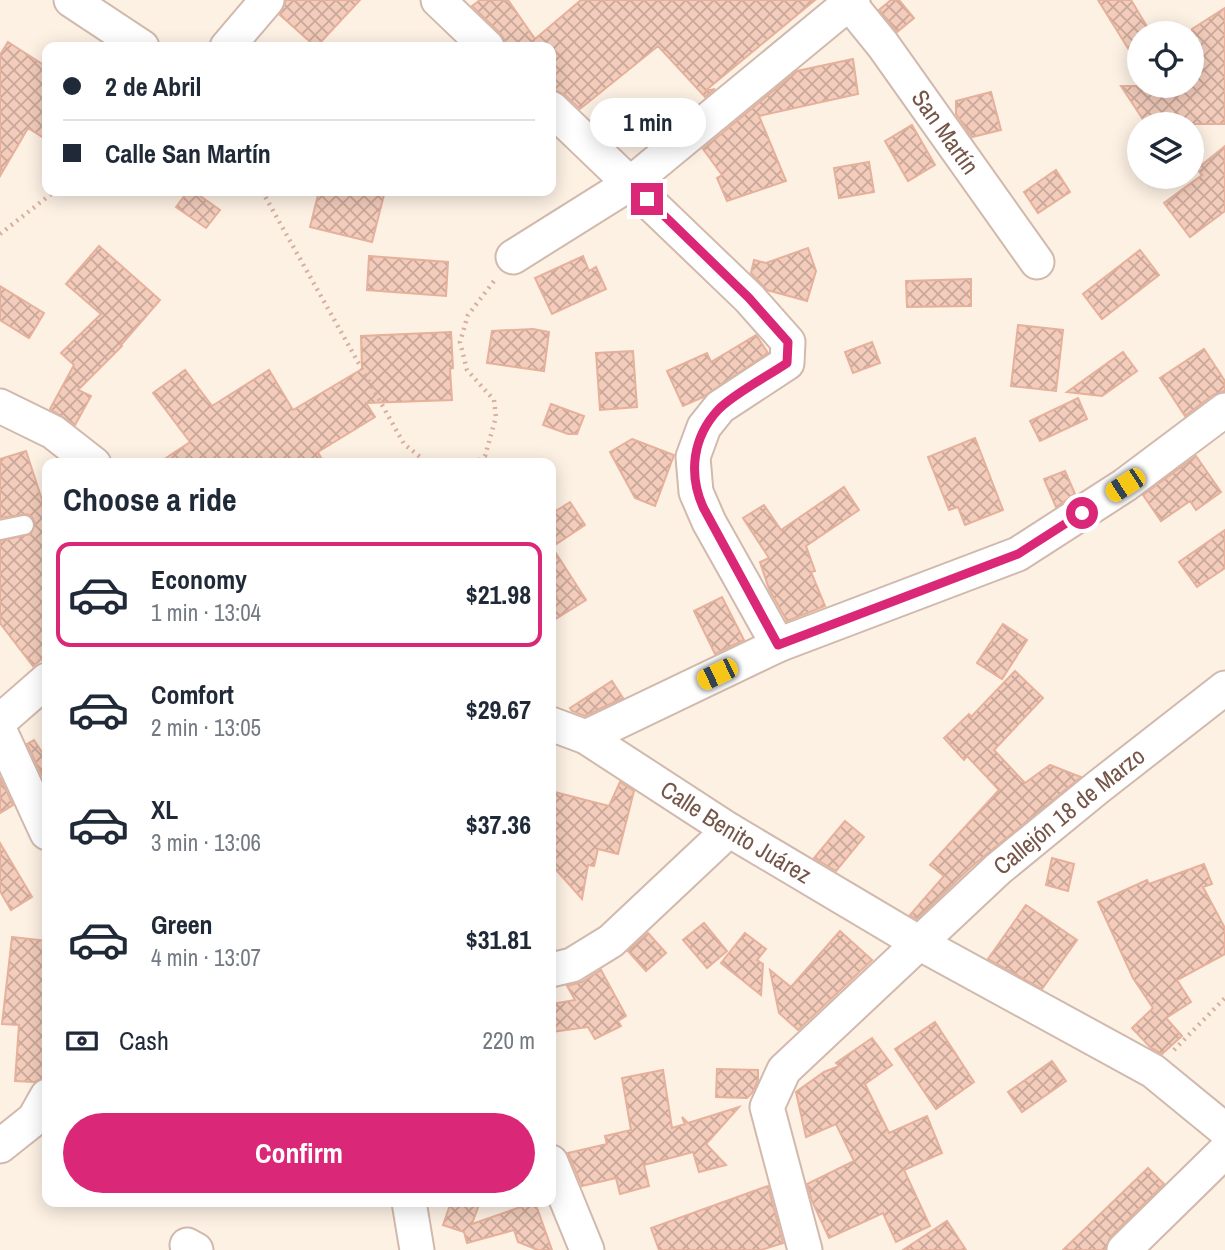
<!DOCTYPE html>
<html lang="en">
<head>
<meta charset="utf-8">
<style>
  :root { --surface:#fff; --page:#f6f6f7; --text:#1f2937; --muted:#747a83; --line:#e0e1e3; --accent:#db2777 }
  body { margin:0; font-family:"Archivo Narrow",sans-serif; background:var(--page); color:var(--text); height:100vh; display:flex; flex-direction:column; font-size:26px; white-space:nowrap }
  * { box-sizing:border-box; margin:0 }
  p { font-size:23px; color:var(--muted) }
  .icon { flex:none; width:38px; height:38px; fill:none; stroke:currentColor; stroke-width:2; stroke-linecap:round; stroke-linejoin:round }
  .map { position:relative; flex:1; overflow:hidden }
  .side { position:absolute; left:42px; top:458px; width:514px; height:749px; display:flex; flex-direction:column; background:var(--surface); border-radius:14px; box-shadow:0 4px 18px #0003 }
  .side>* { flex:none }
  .guide { position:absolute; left:42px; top:42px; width:514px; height:154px; border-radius:14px; box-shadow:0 4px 18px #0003; display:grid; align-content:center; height:154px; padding:0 21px; background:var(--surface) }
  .buttons { position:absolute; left:1127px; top:21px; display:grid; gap:14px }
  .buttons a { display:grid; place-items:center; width:77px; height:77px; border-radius:50%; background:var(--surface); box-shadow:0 4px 18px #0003; font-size:35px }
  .end { position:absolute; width:32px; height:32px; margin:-16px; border:9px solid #db2777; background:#fff; box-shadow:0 0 0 4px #fff }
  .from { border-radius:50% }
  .bubble { position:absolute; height:49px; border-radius:24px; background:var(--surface); box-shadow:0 4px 18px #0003; font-size:23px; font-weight:700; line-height:49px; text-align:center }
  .car { position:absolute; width:21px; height:42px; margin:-21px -10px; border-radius:9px; box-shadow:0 0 5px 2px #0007; background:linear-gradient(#f5c518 24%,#345 0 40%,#f5c518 0 76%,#345 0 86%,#f5c518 0) }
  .guide b { display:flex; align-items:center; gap:24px; height:66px; font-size:26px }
  .guide b+b { border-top:2px solid var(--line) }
  .guide i { width:18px; height:18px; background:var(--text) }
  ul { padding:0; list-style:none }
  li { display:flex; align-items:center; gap:21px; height:105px; margin:0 14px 10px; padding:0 7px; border:4px solid transparent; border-radius:14px }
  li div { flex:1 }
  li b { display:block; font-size:26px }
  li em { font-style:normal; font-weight:700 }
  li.selected { border-color:var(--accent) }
  li>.icon { width:63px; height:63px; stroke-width:1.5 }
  h2 { padding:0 21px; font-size:32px; line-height:84px }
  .pay { display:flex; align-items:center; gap:18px; height:77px; padding:0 21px; font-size:26px }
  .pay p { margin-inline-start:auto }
  .button { display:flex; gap:14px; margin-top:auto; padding:14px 21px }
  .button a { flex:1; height:80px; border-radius:42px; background:var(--accent); color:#fff; font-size:28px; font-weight:700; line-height:80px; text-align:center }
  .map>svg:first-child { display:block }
</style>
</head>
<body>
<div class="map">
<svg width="1225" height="1250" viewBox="0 0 1225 1250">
  <defs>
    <pattern id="building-cross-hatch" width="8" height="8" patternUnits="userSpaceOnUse" patternTransform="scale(1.75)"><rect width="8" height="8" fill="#f3ccbb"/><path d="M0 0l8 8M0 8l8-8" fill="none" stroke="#c9a89a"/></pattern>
  </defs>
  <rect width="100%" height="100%" fill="#fdf1e4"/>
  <path fill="url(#building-cross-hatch)" stroke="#e6b09b" stroke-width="2" d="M286,0H360L316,47L280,15Z
    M480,0H508L535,39L581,0H815L705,91L715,89L705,97L658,46L580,109L564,94L551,89V47H506L505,41L500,33L472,6Z
    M891,0H899L914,18L897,32L879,10Z
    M1098,0H1131L1151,33H1139V66Z
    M1225,8V124H1146L1121,86H1192V29Z
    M8,42L47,67V140L28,128L0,176V55Z
    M853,59L858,94L759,116L786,181L727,201L717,178L722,175L703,149L797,71Z
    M991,92L1001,130L972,137L956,114V101Z
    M912,125L935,165L908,181L885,141Z
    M1225,146V211L1190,237L1164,203L1202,175L1197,169Z
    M869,162L874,192L839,198L834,168Z
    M1056,170L1070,192L1038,213L1024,192Z
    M188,191H193L220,210L206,228L176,207Z
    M319,191H385L372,242L310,227Z
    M99,246L160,300L121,345L122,346L78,390L91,396L75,425L50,409L74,365L61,353L101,314L66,284Z
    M808,248L816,271L807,301L767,290L751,273L754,260L766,263Z
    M1140,250L1159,275L1102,319L1083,294Z
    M369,256L448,262L446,296L367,290Z
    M583,256L589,271L596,267L606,289L552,314L535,278Z
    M971,279V306L907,307L906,281Z
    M0,286L44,313L29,338L0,320Z
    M1018,325L1063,330L1056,391L1011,386Z
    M533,329L549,332L544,371L487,363L492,331Z
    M451,332L453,368L450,369L452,400L366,403L375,417L318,452L324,464H157L190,442L153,393L185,370L212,406L269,370L293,410L362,369L361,336Z
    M756,335L768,353L703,397L683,406L667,371L707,353L711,362Z
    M872,342L880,363L853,373L845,352Z
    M1204,349L1225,381V391L1213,395L1185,416L1160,378Z
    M633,351L637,407L600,410L596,353Z
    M1123,352L1137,371L1102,396L1067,392Z
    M1078,398L1087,419L1040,441L1030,421Z
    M551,404L584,416L577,434H568L543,425Z
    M975,438L1003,510L965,525L958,507L949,510L928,457Z
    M632,439L674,455L655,506L635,498L610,452Z
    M26,451L47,515V655L33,666L0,623V541L31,534L35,523L32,517L27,514L0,518V459Z
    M1196,456L1221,492L1196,510L1190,501L1161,521L1143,495Z
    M1065,471L1075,494L1056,507L1044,479Z
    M844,487L859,510L806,546L815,571L811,572L825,606L787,621L769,589L760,562L769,558L743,518L764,505L781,530Z
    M570,502L585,525L552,547L586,600L551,622V604L557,597L551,588V514Z
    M1225,530V568L1197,587L1179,562Z
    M722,597L744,640L715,654L694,611Z
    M1003,624L1027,640L1002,679L977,663Z
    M1015,671L1043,698L994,750L1025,783L1050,765L1081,777L971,867L917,919L910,915L944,876L930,865L999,790L967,756L964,760L944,738L969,714L971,717Z
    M612,681L623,698L585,716L572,711L570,708Z
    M34,740L47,760L46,784L27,744Z
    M0,777L13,805L0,813Z
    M620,782L634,791L618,854L598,849L594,866L588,865L582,899L551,864V791L609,806Z
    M845,821L864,837L836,871L814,858Z
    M0,843L32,897L11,910L0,891Z
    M1052,858L1074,864L1068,891L1046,885Z
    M1204,864L1212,884L1203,887L1225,928V954L1177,980L1191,1002L1166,1018L1182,1036L1162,1054L1151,1048L1132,1028L1153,1008L1133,978L1098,902L1147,880L1149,884Z
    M1026,905L1077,940L1042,989L988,959Z
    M704,923L727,951L707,968L683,940Z
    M840,931L872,960L798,1030L779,1013L770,970L791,987Z
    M648,933L666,953L646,971L628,951Z
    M745,933L766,949L757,960L763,964L761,995L721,963Z
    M12,937L47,941V1032L45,1077L35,1082L15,1081L19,1025L2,1024Z
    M601,970L626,1016L618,1021L621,1026L595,1039L588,1027L551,1032V1004L575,1000L567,986L582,982Z
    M935,1022L974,1082L936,1109L895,1049Z
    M872,1038L892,1065L865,1084L889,1133L927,1116L942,1153L904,1170L930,1226L896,1242L883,1213L829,1238L812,1201L807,1184L854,1161L836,1124L806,1137L796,1092L824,1072L839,1066L836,1063Z
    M1052,1061L1066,1081L1022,1112L1008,1092Z
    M717,1069L758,1070V1080L753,1092L747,1098L716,1097Z
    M663,1070L672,1128L685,1124L682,1117L688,1123L739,1107L706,1144L726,1165L699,1172L693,1152L644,1165L649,1186L620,1194L616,1178L582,1186L568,1153L607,1144L605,1136L631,1130L622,1078Z
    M1148,1168L1164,1184L1111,1236L1105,1250H1063Z
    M768,1186L783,1243L761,1250H659L651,1228Z
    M451,1202H480L472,1224L535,1202L552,1250H538L518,1242L514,1230L467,1243L464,1232L443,1225Z
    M947,1221L966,1250H903Z"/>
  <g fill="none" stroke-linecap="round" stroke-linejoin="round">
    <g stroke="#d1b9ad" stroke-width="21">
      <path id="service" d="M0,530L24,525"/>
    </g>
    <g stroke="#d1b9ad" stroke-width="37">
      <g id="minor">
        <path d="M71,0L142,47"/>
        <path d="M438,0L487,47"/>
        <path id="s1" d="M849,3L883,45L1037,262"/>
        <path d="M227,47L267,0"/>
        <path d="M551,108L749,298L788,342L787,363L720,407L704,427L693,457L696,492L709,522L778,645"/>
        <path d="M513,257L631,183L853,0"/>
        <path d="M0,406L53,432L94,464"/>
        <path d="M0,721L47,680"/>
        <path id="s2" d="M551,724L586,737L729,830L921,944L1153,1071L1225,1130"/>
        <path d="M0,731L47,833"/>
        <path d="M586,737L778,645L1018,554L1125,485L1225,410"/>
        <path d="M551,970L572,965L611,941L729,830"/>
        <path d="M0,1146L34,1119L47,1096"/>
        <path d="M551,1162L587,1250"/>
        <path d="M409,1202L417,1250"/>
        <path d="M187,1245L196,1250"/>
        <path id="s3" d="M805,1250L767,1107L784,1070L998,869L1097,788L1225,688"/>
        <path d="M1124,1250L1225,1151"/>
      </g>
    </g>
    <path stroke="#d8af9e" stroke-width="4.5" stroke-dasharray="2 5" stroke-linecap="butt" d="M262,191L404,444L429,464
      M0,234L55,191
      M473,464L485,456L496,417L494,400L467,370L460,342L468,315L494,281
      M1174,1050L1225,998"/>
    <use href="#service" stroke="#fff" stroke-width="18"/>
    <use href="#minor" stroke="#fff" stroke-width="33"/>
  </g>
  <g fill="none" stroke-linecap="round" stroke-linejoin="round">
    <path stroke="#db2777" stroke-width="9" d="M647,199L749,298L788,342L787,363C768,376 733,394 718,410C693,437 688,473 703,507L778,645L1018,554L1082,513"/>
  </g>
  <g text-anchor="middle" stroke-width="5" stroke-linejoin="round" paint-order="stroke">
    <g font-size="24" fill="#765549" stroke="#fff5eb">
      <text dy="8" stroke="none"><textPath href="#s1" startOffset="161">San Martín</textPath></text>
      <text dy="8" stroke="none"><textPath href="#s3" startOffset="574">Callejón 18 de Marzo</textPath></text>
      <text dy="8" stroke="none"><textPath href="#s2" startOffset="215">Calle Benito Juárez</textPath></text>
    </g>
  </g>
</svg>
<div class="buttons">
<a><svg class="icon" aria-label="locate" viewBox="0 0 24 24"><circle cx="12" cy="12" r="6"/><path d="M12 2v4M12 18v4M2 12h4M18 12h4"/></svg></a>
<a><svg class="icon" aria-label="layers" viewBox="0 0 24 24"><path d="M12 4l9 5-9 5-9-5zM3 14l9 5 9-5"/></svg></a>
</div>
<i class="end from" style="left:1082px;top:513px"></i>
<i class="end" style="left:647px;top:199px"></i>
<div class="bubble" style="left:590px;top:98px;width:116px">1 min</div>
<i class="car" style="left:1125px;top:485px;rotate:237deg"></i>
<i class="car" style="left:717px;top:674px;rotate:244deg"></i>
<div class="guide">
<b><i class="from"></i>2 de Abril</b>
<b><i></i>Calle San Martín</b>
</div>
<section class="side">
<h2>Choose a ride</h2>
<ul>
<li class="selected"><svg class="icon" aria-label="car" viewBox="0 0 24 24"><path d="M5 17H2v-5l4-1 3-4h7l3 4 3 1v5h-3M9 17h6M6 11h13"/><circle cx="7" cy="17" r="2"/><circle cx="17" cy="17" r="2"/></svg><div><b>Economy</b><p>1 min · 13:04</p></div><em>$21.98</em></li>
<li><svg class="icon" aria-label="car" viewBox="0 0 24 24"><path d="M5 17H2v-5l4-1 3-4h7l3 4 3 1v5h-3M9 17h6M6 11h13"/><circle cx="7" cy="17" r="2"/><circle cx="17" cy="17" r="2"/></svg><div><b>Comfort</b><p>2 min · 13:05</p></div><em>$29.67</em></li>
<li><svg class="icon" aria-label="car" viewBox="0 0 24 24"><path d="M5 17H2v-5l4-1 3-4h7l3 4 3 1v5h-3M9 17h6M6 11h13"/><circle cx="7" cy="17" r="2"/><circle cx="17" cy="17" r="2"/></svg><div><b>XL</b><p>3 min · 13:06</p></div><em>$37.36</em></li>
<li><svg class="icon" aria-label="car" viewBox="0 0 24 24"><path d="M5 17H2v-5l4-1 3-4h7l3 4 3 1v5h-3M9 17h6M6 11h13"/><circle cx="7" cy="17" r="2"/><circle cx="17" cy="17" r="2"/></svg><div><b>Green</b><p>4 min · 13:07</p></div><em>$31.81</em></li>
</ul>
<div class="pay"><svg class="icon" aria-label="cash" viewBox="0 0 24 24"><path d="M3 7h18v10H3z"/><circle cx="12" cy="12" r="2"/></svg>Cash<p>220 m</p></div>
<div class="button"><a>Confirm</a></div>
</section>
</div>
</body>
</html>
